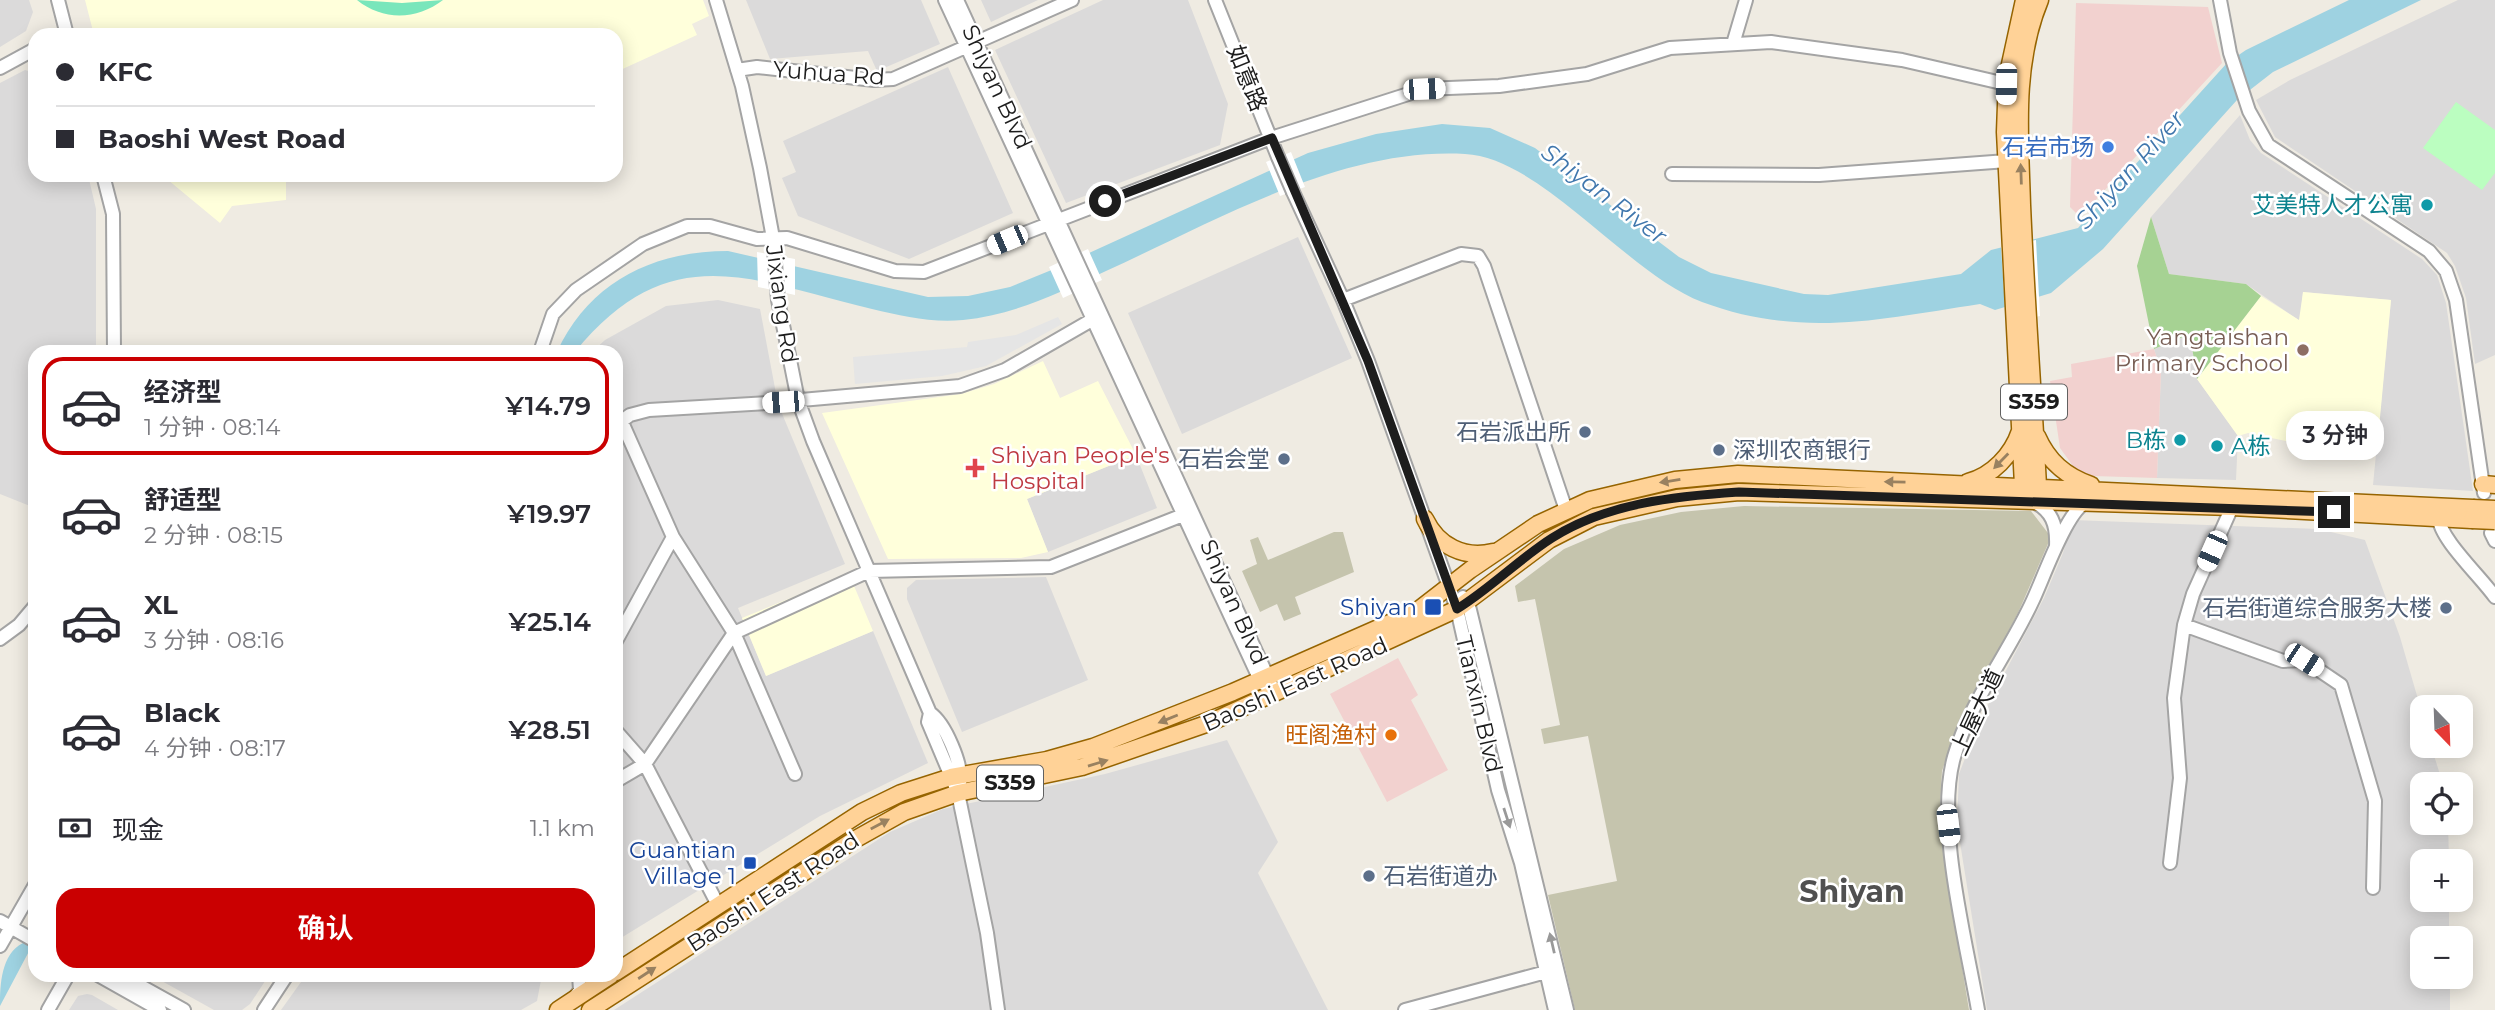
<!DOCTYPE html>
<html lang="zh">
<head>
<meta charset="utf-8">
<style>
  :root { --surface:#fff; --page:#f7f7f7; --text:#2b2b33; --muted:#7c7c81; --line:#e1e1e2; --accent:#ca0001 }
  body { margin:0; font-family:Montserrat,"Noto Sans SC",sans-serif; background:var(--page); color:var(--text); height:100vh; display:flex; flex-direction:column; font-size:26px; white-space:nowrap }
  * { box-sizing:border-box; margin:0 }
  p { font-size:23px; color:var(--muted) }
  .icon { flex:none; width:38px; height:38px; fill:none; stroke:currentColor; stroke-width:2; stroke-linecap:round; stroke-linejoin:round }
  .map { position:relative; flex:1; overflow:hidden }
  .sheet { position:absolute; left:28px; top:345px; width:595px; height:637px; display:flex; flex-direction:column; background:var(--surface); border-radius:21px; box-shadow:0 4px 18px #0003 }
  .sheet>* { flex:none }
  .hud { position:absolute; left:28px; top:28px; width:595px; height:154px; border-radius:21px; box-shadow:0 4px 18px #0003; display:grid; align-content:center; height:154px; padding:0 28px; background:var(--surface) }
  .needle { width:46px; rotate:157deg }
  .buttons { position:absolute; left:2410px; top:695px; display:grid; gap:14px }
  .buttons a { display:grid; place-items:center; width:63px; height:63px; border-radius:14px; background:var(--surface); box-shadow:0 4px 18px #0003; font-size:35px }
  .end { position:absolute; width:32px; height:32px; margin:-16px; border:9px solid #1d1d1d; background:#fff; box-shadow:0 0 0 4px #fff }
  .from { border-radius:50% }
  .bubble { position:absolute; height:49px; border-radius:21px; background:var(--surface); box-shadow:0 4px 18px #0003; font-size:23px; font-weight:600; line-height:49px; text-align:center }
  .car { position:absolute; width:21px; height:42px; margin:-21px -10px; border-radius:9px; box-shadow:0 0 5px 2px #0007; background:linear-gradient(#fff 24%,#345 0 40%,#fff 0 76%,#345 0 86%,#fff 0) }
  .hud b { display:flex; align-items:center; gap:24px; height:66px; font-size:26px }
  .hud b+b { border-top:2px solid var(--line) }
  .hud i { width:18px; height:18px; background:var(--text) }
  ul { padding:12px 0 0; list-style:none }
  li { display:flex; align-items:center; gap:21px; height:98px; margin:0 14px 10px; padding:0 14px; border:4px solid transparent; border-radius:21px }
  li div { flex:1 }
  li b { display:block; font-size:26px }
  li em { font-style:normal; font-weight:600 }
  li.selected { border-color:var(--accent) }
  li>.icon { width:63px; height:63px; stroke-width:1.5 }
  .pay { display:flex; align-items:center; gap:18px; height:77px; padding:0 28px; font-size:26px }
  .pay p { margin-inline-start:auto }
  .primary-button { display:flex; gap:14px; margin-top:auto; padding:14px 28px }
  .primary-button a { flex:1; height:80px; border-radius:21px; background:var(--accent); color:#fff; font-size:28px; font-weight:600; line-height:80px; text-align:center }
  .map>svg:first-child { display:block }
</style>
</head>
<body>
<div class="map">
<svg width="2495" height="1010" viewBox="0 0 2495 1010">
  <rect width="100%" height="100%" fill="#efebe2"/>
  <path fill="#dbdada" d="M0,0H29L33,12L26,31L0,47Z
    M746,0H921L940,44L877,71L868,51L770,59Z
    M981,0H1038L991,22Z
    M1103,0H1188L1228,104L1220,145L1066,203L995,50Z
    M2458,0H2495V355L2475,364L2466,298L2455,266L2447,253L2275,137L2256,100L2290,80Z
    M948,67L1013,213L909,259L798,216L782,178L796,172L783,141Z
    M25,70L35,73V175H88L96,209V352H35V508L0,494V83Z
    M2240,115L2250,140L2261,153L2422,259L2437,275L2446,303L2473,491L2373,485L2391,300L2303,292L2300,321L2246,284L2169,274L2151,217Z
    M1298,237L1352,358L1182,434L1128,313Z
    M718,300L760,309L778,404L845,564L738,608L766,676L873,631L928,763L820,816L616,941V352H592L605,340L666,306Z
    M2190,334L2197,379L2238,436L2236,480L2157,478L2161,371L2154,349Z
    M1136,455L1157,508L1048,552L1027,499Z
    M2072,520L2318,529L2365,540L2400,637L2422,713V746H2431L2443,784H2422V822L2448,823L2449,861H2422V900H2449V938H2422V976L2450,977V1010H1987L1957,824L1959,774L1979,722L2044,598L2063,553Z
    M1046,577L1088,680L962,732L907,599V588L916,580Z
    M1227,740L1278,842L1258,873L1328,1010H614L890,832L943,809L1105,774Z
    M151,975H269L250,1004L242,1010H214Z
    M306,975H542L537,1001L521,1010H281Z
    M87,994L92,995L118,1010H69L78,996Z"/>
  <path fill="#f2d1cf" d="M2076,3L2208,7L2222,63L2080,217L2070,207Z
    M2154,349L2161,371L2157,478L2093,476L2082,472L2073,466L2060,448L2050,381L2072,377L2071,364Z
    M1398,658L1418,695L1411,700L1448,770L1387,802L1330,694Z"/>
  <path fill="#ffffdb" d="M85,0H703L709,16L692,24L697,35L616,72V35H94Z
    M162,175H286V200L232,206L220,223Z
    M2303,292L2391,300L2378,439L2345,436L2327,456L2304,445L2248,433L2238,436L2197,379L2261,296L2299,320Z
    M1043,361L1060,398L1098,381L1136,455L1027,499L1048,552L1021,558L888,559L822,413L961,394L994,384Z
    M849,574L873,631L766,676L742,618Z"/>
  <path fill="#c5c4ad" d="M1744,506L2031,511L2051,537L2018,613L1955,732L1942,771L1939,825L1969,1010H1575L1548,895L1617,881L1588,736L1544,744L1541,729L1560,725L1535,599L1518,602L1515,586L1564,549L1620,525L1681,512Z
    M1334,532H1343L1354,572L1295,597L1301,614L1284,621L1277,604L1260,612L1242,571L1257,564L1250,540L1258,537L1268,560Z"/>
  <path fill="#a6d293" d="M2151,217L2169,274L2246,284L2261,296L2197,379L2190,334L2154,349L2137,266Z"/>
  <path fill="#bbfec0" d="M2456,102L2495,130V173L2482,190L2423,148Z"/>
  <path fill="#79e6bb" d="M357,0L402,3L443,0C417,20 383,21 357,0Z"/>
  <path fill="#e5e5e5" d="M1058,317L1062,324L986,366L942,376L855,384L853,357L967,347L968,342L1016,335Z"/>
  <path fill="#9ed2e1" d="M2349,0H2421L2273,72L2237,100L2103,249L2051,293L1995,310L1980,304C1880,319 1802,339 1702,302C1628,274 1540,157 1465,154C1341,147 1216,221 1106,271C1059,293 1014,315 963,320C931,323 902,316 872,309C749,279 669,237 575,352H557C589,282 653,251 728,251L928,297L968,296L1010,287L1054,269L1308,153L1376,134L1442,124L1490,128L1535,148L1679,257L1711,273L1804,294L1828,295L1961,274L1991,250L2078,228L2227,63L2246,50Z
    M35,912V940L0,1006C0,985 1,954 23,943Z"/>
  <path fill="#fff" d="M1291,152L1305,187L1280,196L1266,162Z
    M2036,240L2040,316L2006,323L2001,247Z
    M1088,249L1102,280L1063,298L1049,267Z
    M757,252L795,259V295L758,287Z"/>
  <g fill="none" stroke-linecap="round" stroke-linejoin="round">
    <g stroke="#a4a4a4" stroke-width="16">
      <path id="minor" d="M58,0L67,35
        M716,0L742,86L760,168L773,238L778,300L798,400L813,441L930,713L928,722L958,793L987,933L998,1010
        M945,0L1260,680L1265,685
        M957,0L1271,684
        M1215,0L1278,157
        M2220,0L2230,53L2249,111L2268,145L2429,251L2446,271L2456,300L2484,493
        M1733,44L1746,0
        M0,68L35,49
        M737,70L757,67L874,80L893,79L1072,0
        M1672,174L1819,175L2007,161
        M103,175L113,214L114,352
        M1293,192L1343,300L1368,361L1457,609L1498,790L1521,863L1555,1010
        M1343,300L1461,254L1478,256L1484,266L1566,510
        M540,352L553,314L576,290L643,244L687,226H710L757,239L787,238L895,271L924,272L1271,138L1424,89L1499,86L1587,74L1670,48L1771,42L1902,60L2006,84
        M621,420L673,537L734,633L795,774
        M616,425L630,415L649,410L767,403L960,386L1005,370L1097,317
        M2032,501C2052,510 2057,525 2056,546
        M2439,518C2439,538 2481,577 2495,597
        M2491,533L2495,541
        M1463,597L1468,602L1567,1010
        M2184,625L2283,661L2304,660L2341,685L2375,801L2373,888
        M0,639L19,625L35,606
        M616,641L673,537
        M930,713C945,723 963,765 960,783
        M616,731L645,764L718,905
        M616,781L645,764L734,633L869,571L1051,567L1183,515
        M2170,863L2180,778L2174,698L2184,625L2193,594L2232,507
        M0,921L35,941
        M0,946L35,885
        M98,975L160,1010
        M121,975L184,1010
        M573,1000L580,990L579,975
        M48,1010L68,975
        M264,1010L287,975
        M1405,1010L1546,972
        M1978,1010C1966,940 1935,824 1954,757C1970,701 2009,653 2033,600C2043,579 2066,513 2085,503"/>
    </g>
    <g stroke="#966400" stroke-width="19">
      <path id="major" d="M2024,0L2007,78L2005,132L2023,485L2027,492
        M2037,436C2048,461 2065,476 2091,485
        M1968,482C1992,476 2012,455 2020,431
        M2483,484L2495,485
        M2034,494L2038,486C2033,392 2026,298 2022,205C2020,136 2013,65 2040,0
        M1425,519C1438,546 1464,559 1493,552
        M616,972L862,812L901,793L951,777L1047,760L1093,747L1233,692L1417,611L1470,570L1538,524L1590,500L1675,480L1738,474L2473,508
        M558,1010L611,975
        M590,1010L854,840L904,812L958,793L1082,767L1209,723L1457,609L1549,540L1594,517L1677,498L1739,492L2232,507L2472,520"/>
    </g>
    <use href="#minor" stroke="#fff" stroke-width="12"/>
    <use href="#major" stroke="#ffd297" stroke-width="16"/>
    <g stroke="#a4a4a4" stroke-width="16" stroke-linecap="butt">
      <path id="minor-bridge" d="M1278,157L1293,192"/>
    </g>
    <g stroke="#966400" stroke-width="19" stroke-linecap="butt">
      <path id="major-bridge" d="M2473,508L2495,509
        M2472,520L2495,521"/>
    </g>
    <use href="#minor-bridge" stroke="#fff" stroke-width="12"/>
    <use href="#major-bridge" stroke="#ffd297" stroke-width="16"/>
  </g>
  <defs><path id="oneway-solid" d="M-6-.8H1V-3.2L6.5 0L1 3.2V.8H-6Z" transform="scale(1.75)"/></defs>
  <g fill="#998160">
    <use href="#oneway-solid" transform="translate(2021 174) rotate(-92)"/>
    <use href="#oneway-solid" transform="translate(2001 461) rotate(134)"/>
    <use href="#oneway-solid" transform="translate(1670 481) rotate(171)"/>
    <use href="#oneway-solid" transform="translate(1895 482) rotate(-179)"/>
    <use href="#oneway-solid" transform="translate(1168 719) rotate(158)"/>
    <use href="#oneway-solid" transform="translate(1098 763) rotate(-17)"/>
    <use href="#oneway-solid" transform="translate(880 824) rotate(-28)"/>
    <use href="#oneway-solid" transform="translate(647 973) rotate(-33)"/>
  </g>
  <g fill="#999">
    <use href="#oneway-solid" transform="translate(1507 818) rotate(72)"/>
    <use href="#oneway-solid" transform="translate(1552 943) rotate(-103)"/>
  </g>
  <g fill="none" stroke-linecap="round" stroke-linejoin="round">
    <path stroke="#1d1d1d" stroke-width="9" d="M1105,201L1272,138L1368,361L1457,609C1491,588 1519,559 1552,538C1607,503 1676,496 1739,492L2334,512"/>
  </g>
  <circle fill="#3f7fe0" stroke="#fff" stroke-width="2.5" cx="2108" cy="147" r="7"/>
  <g fill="#0f9aa8" stroke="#fff" stroke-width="2.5">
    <circle cx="2427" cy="205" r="7"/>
    <circle cx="2180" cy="440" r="7"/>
    <circle cx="2217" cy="446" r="7"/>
  </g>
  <circle fill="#8d6e63" stroke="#fff" stroke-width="2.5" cx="2303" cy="350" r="7"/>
  <g fill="#5c6f8a" stroke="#fff" stroke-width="2.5">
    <circle cx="1585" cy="432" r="7"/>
    <circle cx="1719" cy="450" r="7"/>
    <circle cx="1284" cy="459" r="7"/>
    <circle cx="2446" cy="608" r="7"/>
    <circle cx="1369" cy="876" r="7"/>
  </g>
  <path fill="#e0444e" stroke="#fff" stroke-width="2.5" d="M971.5 457.5h7v7h7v7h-7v7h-7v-7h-7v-7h7z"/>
  <g fill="#1a4fb4" stroke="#fff" stroke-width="2.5">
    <rect x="1424" y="598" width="18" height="18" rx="3.5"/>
    <rect x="743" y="856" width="14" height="14" rx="3.5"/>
  </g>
  <circle fill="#e8710a" stroke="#fff" stroke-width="2.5" cx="1391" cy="735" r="7"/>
  <g text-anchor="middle" stroke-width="5" stroke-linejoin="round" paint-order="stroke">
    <g fill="#fff" stroke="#616161" stroke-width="2">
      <rect x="2001" y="384.5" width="66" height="35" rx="5"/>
      <rect x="977" y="765.5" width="66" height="35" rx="5"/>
    </g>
    <g font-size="21" font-weight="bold" fill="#1d1d1d">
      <text x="2034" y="409">S359</text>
      <text x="1010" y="790">S359</text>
    </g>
    <g font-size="23" fill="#1d1d1d" stroke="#fff">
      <text transform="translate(829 73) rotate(4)" y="8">Yuhua Rd</text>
      <text transform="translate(1247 78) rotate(68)" y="8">如意路</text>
      <text transform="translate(997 87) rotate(65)" y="8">Shiyan Blvd</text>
      <text transform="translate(782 304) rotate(82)" y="8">Jixiang Rd</text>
      <text transform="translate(1234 602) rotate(66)" y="8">Shiyan Blvd</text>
      <text transform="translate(1295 684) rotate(-24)" y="8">Baoshi East Road</text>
      <text transform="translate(1479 704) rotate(77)" y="8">Tianxin Blvd</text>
      <text transform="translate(1977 712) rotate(-65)" y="8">上屋大道</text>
      <text transform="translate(773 892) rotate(-33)" y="8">Baoshi East Road</text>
    </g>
    <g font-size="23" fill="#366cbe" stroke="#fff" text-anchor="end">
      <text x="2094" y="155">石岩市场</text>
    </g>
    <g font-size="23" fill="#0d838f" stroke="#fff" text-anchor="end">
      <text x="2413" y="213">艾美特人才公寓</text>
      <text x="2166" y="448">B栋</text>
      <text x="2231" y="454" text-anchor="start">A栋</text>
    </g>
    <g font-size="23" fill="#785e54" stroke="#fff" text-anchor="end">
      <text x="2289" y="345">Yangtaishan<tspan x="2289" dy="26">Primary School</tspan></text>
    </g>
    <g font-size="23" fill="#4e5e75" stroke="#fff" text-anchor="end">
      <text x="1571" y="440">石岩派出所</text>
      <text x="1733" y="458" text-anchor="start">深圳农商银行</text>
      <text x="1270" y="467">石岩会堂</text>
      <text x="2432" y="616">石岩街道综合服务大楼</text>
      <text x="1383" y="884" text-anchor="start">石岩街道办</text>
    </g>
    <g font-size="23" fill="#be3a42" stroke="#fff" text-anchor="start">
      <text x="991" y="463">Shiyan People's<tspan x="991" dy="26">Hospital</tspan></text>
    </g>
    <g font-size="23" fill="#164399" stroke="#fff" text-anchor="end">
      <text x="1417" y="615">Shiyan</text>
      <text x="736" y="858">Guantian<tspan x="736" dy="26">Village 1</tspan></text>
    </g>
    <g font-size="23" fill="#c56008" stroke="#fff" text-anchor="end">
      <text x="1377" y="743">旺阁渔村</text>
    </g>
    <g font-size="24" font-style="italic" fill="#4077ad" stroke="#fff">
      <text transform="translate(2130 170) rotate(-48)" y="8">Shiyan River</text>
      <text transform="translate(1604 194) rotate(37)" y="8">Shiyan River</text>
    </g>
    <g font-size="30" font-weight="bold" fill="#505050" stroke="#fff">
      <text x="1852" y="902">Shiyan</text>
    </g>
  </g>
</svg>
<div class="buttons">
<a><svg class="needle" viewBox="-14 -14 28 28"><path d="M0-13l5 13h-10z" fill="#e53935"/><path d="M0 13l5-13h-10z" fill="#7c7c81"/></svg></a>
<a><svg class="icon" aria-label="locate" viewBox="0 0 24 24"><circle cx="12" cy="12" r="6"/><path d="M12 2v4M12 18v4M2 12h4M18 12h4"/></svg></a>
<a>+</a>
<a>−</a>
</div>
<i class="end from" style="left:1105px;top:201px"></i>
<i class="end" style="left:2334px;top:512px"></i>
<div class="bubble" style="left:2286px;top:411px;width:98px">3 分钟</div>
<i class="car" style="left:2006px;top:84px;rotate:181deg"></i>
<i class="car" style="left:1424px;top:89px;rotate:88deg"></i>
<i class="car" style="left:1007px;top:240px;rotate:247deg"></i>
<i class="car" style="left:783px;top:402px;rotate:266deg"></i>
<i class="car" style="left:2212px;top:551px;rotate:204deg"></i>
<i class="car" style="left:2304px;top:660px;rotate:123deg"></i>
<i class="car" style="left:1948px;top:825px;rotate:173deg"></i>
<div class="hud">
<b><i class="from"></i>KFC</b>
<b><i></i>Baoshi West Road</b>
</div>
<section class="sheet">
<ul>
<li class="selected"><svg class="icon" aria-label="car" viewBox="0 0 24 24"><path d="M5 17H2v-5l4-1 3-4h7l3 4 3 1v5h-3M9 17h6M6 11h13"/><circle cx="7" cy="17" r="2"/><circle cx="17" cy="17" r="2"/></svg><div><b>经济型</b><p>1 分钟 · 08:14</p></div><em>¥14.79</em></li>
<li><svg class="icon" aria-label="car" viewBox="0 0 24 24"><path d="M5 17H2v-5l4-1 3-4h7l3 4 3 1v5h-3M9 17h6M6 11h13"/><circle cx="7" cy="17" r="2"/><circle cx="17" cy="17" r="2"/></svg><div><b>舒适型</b><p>2 分钟 · 08:15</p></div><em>¥19.97</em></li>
<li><svg class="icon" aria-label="car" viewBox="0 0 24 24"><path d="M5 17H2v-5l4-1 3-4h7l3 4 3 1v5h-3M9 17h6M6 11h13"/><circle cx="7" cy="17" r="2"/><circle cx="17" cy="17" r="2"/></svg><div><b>XL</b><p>3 分钟 · 08:16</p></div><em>¥25.14</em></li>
<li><svg class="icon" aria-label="car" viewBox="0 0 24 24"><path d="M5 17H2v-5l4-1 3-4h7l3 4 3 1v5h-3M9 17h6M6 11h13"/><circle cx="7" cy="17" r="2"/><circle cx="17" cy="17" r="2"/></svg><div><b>Black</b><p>4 分钟 · 08:17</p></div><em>¥28.51</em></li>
</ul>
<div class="pay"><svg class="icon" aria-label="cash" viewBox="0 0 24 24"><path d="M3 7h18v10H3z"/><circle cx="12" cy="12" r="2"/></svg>现金<p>1.1 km</p></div>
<div class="primary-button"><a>确认</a></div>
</section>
</div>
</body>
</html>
